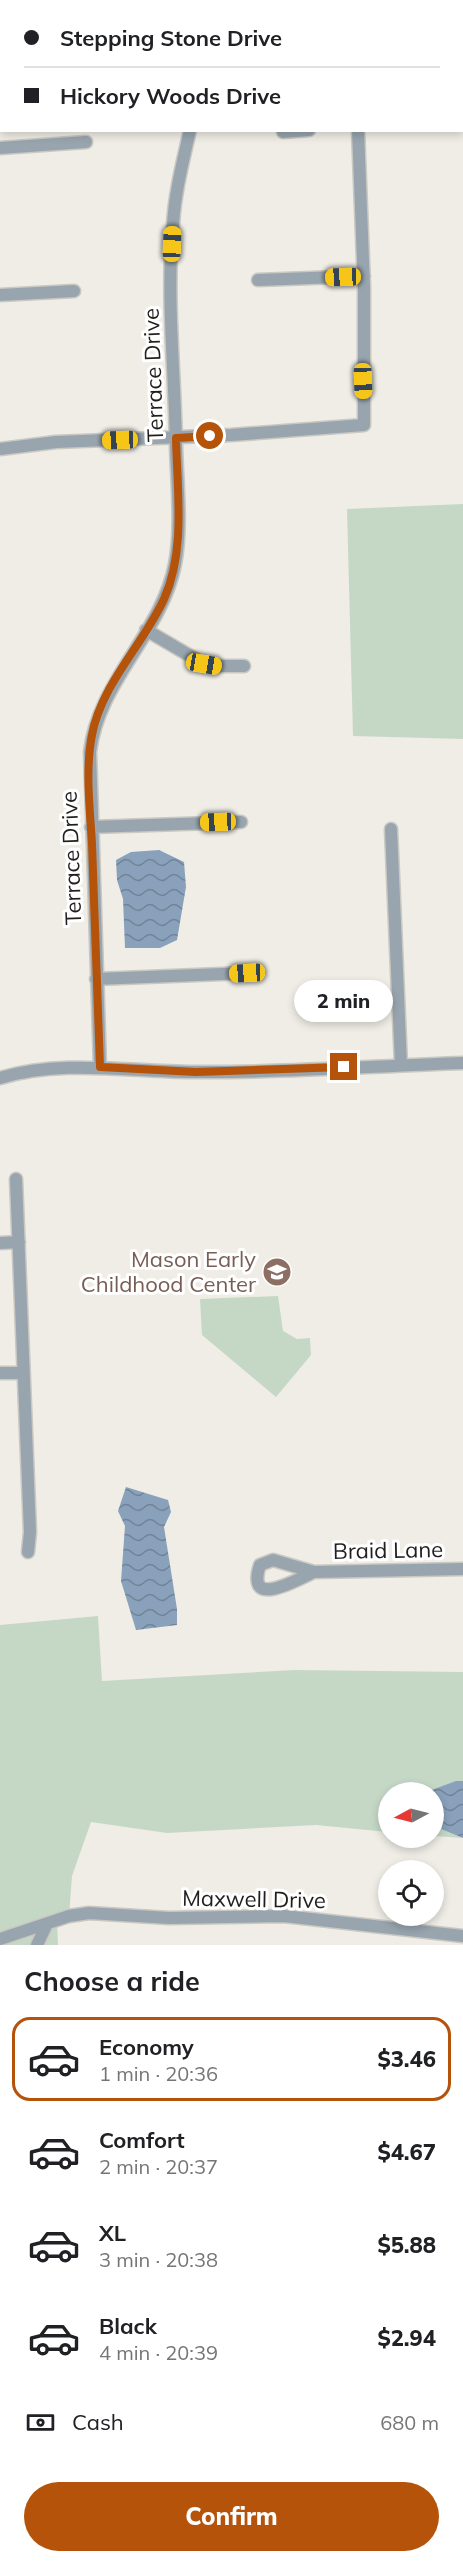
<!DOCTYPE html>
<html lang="en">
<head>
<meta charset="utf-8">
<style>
  :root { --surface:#fff; --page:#f2f2f2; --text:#202124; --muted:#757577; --line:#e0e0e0; --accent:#b45309 }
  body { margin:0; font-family:Mulish,sans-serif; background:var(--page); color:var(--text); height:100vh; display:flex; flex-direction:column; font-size:22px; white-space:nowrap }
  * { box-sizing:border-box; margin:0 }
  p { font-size:20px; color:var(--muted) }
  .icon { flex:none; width:33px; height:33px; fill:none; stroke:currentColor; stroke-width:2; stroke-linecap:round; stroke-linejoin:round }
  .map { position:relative; height:1945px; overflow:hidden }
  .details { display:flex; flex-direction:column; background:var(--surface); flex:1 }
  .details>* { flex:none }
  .hud { position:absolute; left:0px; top:0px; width:464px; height:132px; box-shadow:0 3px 9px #0003; display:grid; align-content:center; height:132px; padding:0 24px; background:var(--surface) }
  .needle { width:39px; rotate:263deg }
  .buttons { position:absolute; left:378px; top:1782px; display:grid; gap:12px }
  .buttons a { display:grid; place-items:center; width:66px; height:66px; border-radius:50%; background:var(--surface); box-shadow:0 3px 9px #0003; font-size:30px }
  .end { position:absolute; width:27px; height:27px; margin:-14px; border:8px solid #b45309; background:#fff; box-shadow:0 0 0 3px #fff }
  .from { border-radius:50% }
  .bubble { position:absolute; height:42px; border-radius:21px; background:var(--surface); box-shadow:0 3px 9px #0003; font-size:20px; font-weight:800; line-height:42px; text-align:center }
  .car { position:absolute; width:18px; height:36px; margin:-18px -9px; border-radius:8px; box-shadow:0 0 4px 2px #0007; background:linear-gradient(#f5c518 24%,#345 0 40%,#f5c518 0 76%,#345 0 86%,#f5c518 0) }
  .hud b { display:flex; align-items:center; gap:21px; height:57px; font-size:22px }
  .hud b+b { border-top:2px solid var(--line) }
  .hud i { width:15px; height:15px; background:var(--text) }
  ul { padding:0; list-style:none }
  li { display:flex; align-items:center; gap:18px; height:84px; margin:0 12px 9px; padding:0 12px; border:3px solid transparent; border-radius:18px }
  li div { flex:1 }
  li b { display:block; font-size:22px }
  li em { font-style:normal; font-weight:800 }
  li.on { border-color:var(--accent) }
  li>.icon { width:54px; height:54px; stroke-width:1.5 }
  h2 { padding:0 24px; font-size:27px; line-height:72px }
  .pay { display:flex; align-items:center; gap:15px; height:66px; padding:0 24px; font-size:22px }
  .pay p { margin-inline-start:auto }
  .action { display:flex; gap:12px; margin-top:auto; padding:12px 24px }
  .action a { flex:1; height:69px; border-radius:36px; background:var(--accent); color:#fff; font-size:24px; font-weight:800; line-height:69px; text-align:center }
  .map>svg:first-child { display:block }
</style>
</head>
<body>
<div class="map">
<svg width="463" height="1945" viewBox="0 0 463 1945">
  <defs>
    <pattern id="water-waves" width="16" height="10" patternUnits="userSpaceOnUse" patternTransform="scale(1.5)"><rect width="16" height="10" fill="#8aa1bb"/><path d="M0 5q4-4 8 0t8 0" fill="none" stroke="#708397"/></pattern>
  </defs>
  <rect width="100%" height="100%" fill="#efede6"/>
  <path fill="#c5d8c6" d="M463,504V739L353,736L347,509Z
    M278,1296L283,1331L297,1339L310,1338L311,1355L276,1397L202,1335L200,1299Z
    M98,1616L102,1681L294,1670L463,1672V1838L434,1836V1792H388V1832L316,1825L167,1833L91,1822L72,1876L69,1916L57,1921L58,1945H0V1625Z"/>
  <path fill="url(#water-waves)" d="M159,850L184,862L186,887L177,940L160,948H125L123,899L117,880L116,860L131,852Z
    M126,1487L168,1500L171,1512L164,1527L177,1609V1625L136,1630L121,1581L125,1526L118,1511Z
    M456,1781H463V1838L434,1826V1792H426Z"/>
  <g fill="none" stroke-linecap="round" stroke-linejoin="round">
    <g stroke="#cac8c2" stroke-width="15">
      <path id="minor" d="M354,0V2
        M218,2L219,0
        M283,132L309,130
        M0,148L86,142
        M258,280L364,276
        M0,295L74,291
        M0,449L56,442L231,435L364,425V287L358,130
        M146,630L204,664L217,666H244
        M91,827L241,822
        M391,829L401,1065
        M96,979L247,973
        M100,1067L90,752C98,681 162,633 175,564C182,528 177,483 176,446C175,375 166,295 173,224C175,192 183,161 190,130
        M0,1078C64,1059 129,1072 194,1072C284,1073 374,1066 463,1063
        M16,1179L30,1532L28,1552
        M0,1243L19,1242
        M0,1373H23
        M314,1572C298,1579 245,1611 260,1565L273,1560L314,1572L463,1569
        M0,1939L69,1916L89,1913L169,1918L284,1916L463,1936
        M37,1945L46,1926"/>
    </g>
    <use href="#minor" stroke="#98a5af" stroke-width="12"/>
  </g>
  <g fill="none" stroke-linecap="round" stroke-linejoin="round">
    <path stroke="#b45309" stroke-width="8" d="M210,436L176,438C177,490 186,550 164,599C143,645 101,685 92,735C85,770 90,809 92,844C94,919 97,993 100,1067L196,1072L344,1067"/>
  </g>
  <defs>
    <g id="school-disc" transform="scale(1.5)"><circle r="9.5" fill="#8d6e63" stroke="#fff"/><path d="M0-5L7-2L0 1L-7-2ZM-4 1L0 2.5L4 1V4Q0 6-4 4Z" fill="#fff"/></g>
  </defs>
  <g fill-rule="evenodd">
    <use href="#school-disc" x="277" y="1272"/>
  </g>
  <g text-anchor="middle" stroke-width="6" stroke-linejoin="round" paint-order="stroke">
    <g font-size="22" fill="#201f1d" stroke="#fff">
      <text transform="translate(153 375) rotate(-92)" y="8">Terrace Drive</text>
      <text transform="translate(71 858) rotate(-92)" y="8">Terrace Drive</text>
      <text transform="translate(388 1550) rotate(-1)" y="8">Braid Lane</text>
      <text transform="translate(254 1899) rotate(1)" y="8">Maxwell Drive</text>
    </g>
    <g font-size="22" fill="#785e54" stroke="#fff" text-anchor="end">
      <text x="256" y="1267">Mason Early<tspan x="256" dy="25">Childhood Center</tspan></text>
    </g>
  </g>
</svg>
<div class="buttons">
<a><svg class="needle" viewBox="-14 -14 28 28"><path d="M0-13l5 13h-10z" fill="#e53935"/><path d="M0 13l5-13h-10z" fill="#757577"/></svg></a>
<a><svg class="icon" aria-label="locate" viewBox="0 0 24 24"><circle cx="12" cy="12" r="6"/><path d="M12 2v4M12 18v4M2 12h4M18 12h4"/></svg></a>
</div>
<i class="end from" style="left:210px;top:436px"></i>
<i class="end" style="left:344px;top:1067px"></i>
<div class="bubble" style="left:294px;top:980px;width:99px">2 min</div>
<i class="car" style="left:172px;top:244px;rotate:2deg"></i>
<i class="car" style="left:343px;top:277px;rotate:268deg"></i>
<i class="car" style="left:363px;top:381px;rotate:178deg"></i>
<i class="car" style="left:120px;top:440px;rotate:268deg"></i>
<i class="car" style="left:204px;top:664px;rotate:100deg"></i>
<i class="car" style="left:218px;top:822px;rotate:268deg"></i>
<i class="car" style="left:247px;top:973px;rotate:267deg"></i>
<div class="hud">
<b><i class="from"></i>Stepping Stone Drive</b>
<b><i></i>Hickory Woods Drive</b>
</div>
</div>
<section class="details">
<h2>Choose a ride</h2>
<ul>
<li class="on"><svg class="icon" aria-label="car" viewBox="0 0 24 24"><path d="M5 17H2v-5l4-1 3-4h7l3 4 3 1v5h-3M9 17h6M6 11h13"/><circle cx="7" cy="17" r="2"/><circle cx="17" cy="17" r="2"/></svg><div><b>Economy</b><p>1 min · 20:36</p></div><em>$3.46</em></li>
<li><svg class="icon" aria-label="car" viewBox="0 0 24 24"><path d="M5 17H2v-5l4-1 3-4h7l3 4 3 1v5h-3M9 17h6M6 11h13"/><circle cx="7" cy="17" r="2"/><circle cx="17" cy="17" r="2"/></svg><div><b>Comfort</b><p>2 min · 20:37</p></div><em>$4.67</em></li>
<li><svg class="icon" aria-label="car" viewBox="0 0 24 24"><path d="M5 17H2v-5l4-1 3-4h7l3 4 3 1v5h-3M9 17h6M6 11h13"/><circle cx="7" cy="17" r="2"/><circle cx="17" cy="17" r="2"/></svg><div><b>XL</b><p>3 min · 20:38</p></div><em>$5.88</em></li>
<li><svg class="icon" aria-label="car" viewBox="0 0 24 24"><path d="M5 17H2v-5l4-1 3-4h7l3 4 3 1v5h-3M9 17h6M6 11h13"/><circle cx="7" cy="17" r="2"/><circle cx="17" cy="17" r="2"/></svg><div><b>Black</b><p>4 min · 20:39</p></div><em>$2.94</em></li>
</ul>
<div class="pay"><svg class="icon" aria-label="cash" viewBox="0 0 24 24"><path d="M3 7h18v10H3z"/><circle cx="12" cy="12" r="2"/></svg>Cash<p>680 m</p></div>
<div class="action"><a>Confirm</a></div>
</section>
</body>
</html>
